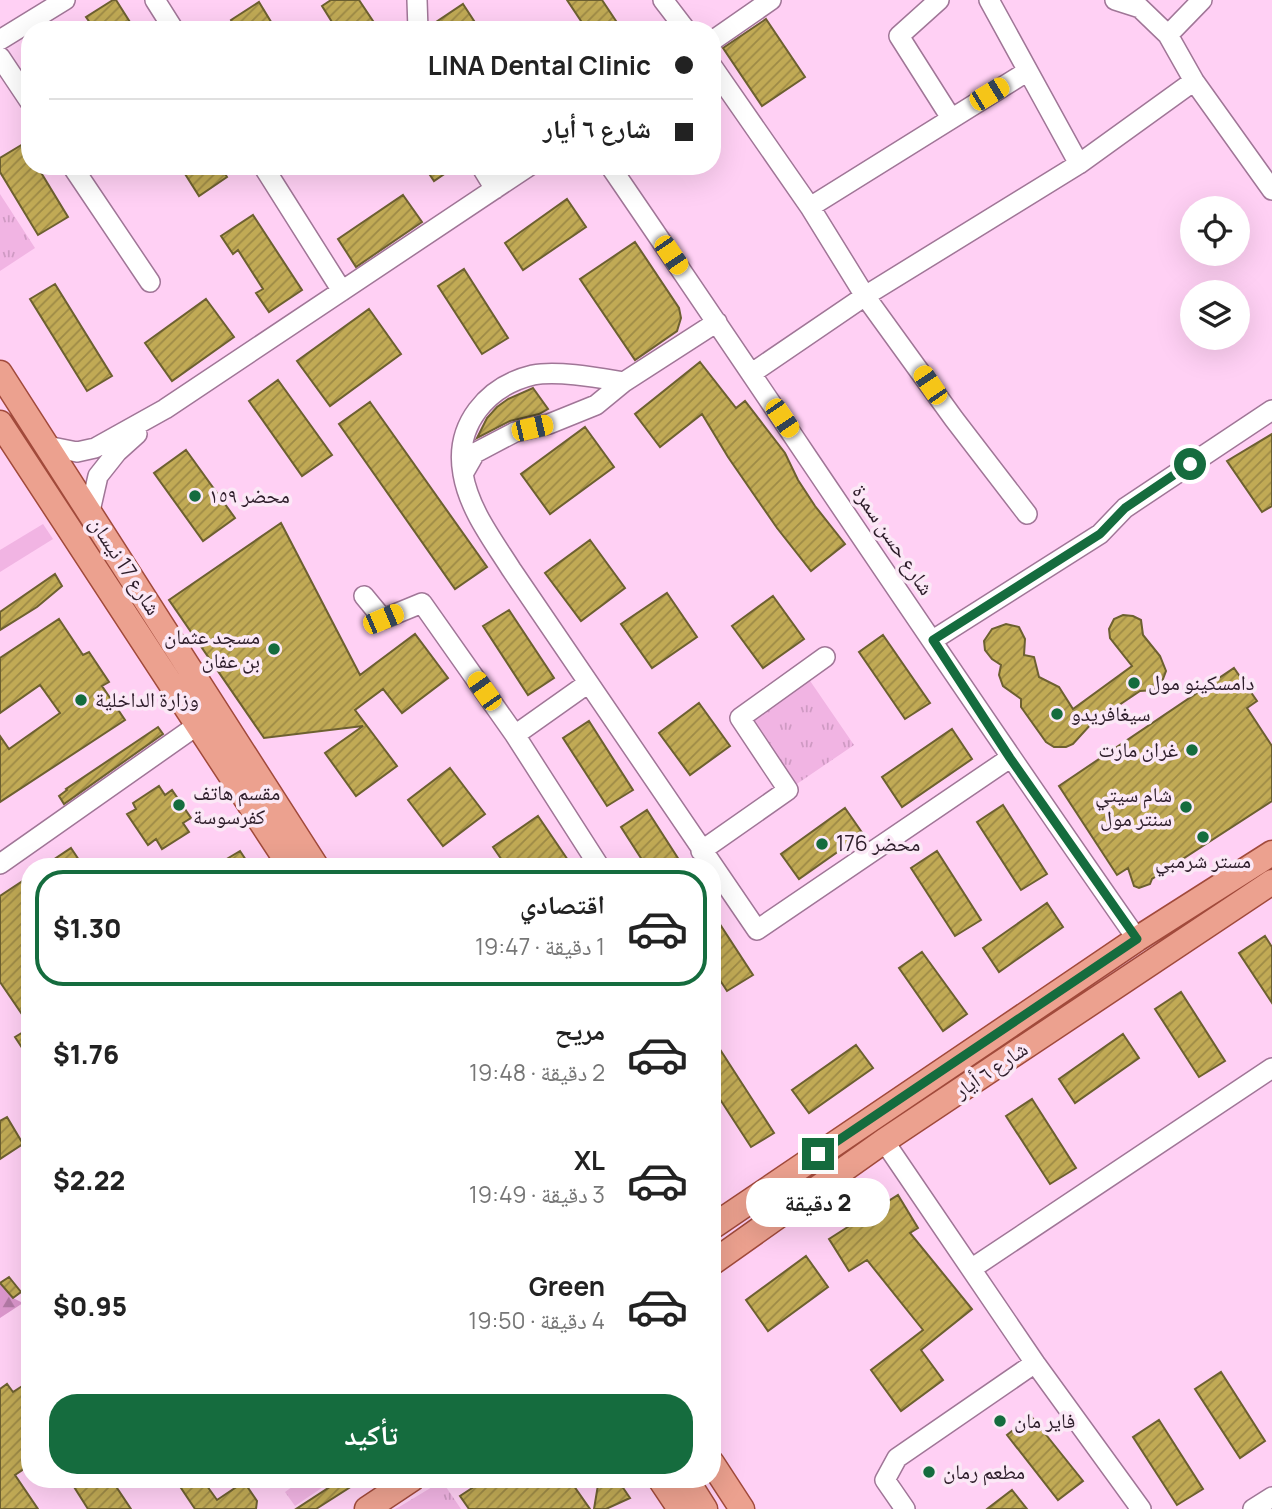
<!DOCTYPE html>
<html lang="ar">
<head>
<meta charset="utf-8">
<style>
  :root { --surface:#fff; --page:#f6f6f6; --text:#222; --muted:#767676; --line:#e0e0e0; --accent:#156c3e }
  body { margin:0; font-family:Manrope,"Noto Naskh Arabic",sans-serif; background:var(--page); color:var(--text); direction:rtl; height:100vh; display:flex; flex-direction:column; font-size:26px; white-space:nowrap }
  * { box-sizing:border-box; margin:0 }
  p { font-size:23px; color:var(--muted) }
  .icon { flex:none; width:38px; height:38px; fill:none; stroke:currentColor; stroke-width:2; stroke-linecap:round; stroke-linejoin:round }
  .map { position:relative; flex:1; overflow:hidden; direction:ltr }
  .sheet { position:absolute; left:21px; top:858px; width:700px; height:630px; display:flex; flex-direction:column; background:var(--surface); border-radius:28px; box-shadow:0 7px 28px #0002; direction:rtl }
  .sheet>* { flex:none }
  .banner { position:absolute; left:21px; top:21px; width:700px; height:154px; border-radius:28px; box-shadow:0 7px 28px #0002; direction:rtl; display:grid; align-content:center; height:154px; padding:0 28px; background:var(--surface) }
  .fabs { position:absolute; left:1180px; top:196px; display:grid; gap:14px }
  .fabs a { display:grid; place-items:center; width:70px; height:70px; border-radius:50%; background:var(--surface); box-shadow:0 7px 28px #0002; font-size:35px }
  .end { position:absolute; width:32px; height:32px; margin:-16px; border:9px solid #156c3e; background:#fff; box-shadow:0 0 0 4px #fff }
  .from { border-radius:50% }
  .bubble { position:absolute; height:49px; border-radius:24px; background:var(--surface); box-shadow:0 7px 28px #0002; font-size:23px; font-weight:800; line-height:49px; text-align:center; direction:rtl }
  .car { position:absolute; width:21px; height:42px; margin:-21px -10px; border-radius:9px; box-shadow:0 0 5px 2px #0007; background:linear-gradient(#f5c518 24%,#345 0 40%,#f5c518 0 76%,#345 0 86%,#f5c518 0) }
  .banner b { display:flex; align-items:center; gap:24px; height:66px; font-size:26px }
  .banner b+b { border-top:2px solid var(--line) }
  .banner i { width:18px; height:18px; background:var(--text) }
  ul { padding:12px 0 0; list-style:none }
  li { display:flex; align-items:center; gap:21px; height:116px; margin:0 14px 10px; padding:0 14px; border:4px solid transparent; border-radius:28px }
  li div { flex:1 }
  li b { display:block; font-size:26px }
  li em { font-style:normal; font-weight:800 }
  li.on { border-color:var(--accent) }
  li>.icon { width:63px; height:63px; stroke-width:1.5 }
  .button { display:flex; gap:14px; margin-top:auto; padding:14px 28px }
  .button a { flex:1; height:80px; border-radius:28px; background:var(--accent); color:#fff; font-size:28px; font-weight:800; line-height:80px; text-align:center }
  .map>svg:first-child { display:block }
</style>
</head>
<body>
<div class="map">
<svg width="1272" height="1509" viewBox="0 0 1272 1509">
  <defs>
    <pattern id="forest-firs" width="22" height="20" patternUnits="userSpaceOnUse" patternTransform="scale(1.75)"><rect width="22" height="20" fill="#dc97cd"/><path d="M5 1l3.5 6h-7zM16 11l3.5 6h-7z" fill="#b37aa6"/></pattern>
    <pattern id="park-tufts" width="24" height="20" patternUnits="userSpaceOnUse" patternTransform="scale(1.75)"><rect width="24" height="20" fill="#f1b4e3"/><path d="M3 7l-1-3M5 7V3M7 7l1-3M15 17l-1-3M17 17v-4M19 17l1-3" fill="none" stroke="#cf9ac3"/></pattern>
    <pattern id="building-hatch" width="6" height="6" patternUnits="userSpaceOnUse" patternTransform="scale(1.75)"><rect width="6" height="6" fill="#c1aa55"/><path d="M-1 1l2-2M0 6l6-6M5 7l2-2" fill="none" stroke="#9d8a46"/></pattern>
  </defs>
  <rect width="100%" height="100%" fill="#ffd0f4"/>
  <path fill="#f1b4e3" d="M43,524L53,539L0,572V550Z"/>
  <path fill="url(#forest-firs)" d="M0,1283L13,1298L23,1303L0,1318Z"/>
  <path fill="url(#park-tufts)" d="M0,194L35,248L0,271Z
    M804,672L854,745L788,790L740,718Z
    M303,1479H335L295,1506L285,1492Z
    M442,1481L461,1509H395L399,1507Z"/>
  <path fill="url(#building-hatch)" stroke="#6d6030" stroke-width="2" d="M113,0H116L135,30H95L86,17Z
    M331,0H359L379,30H337L322,6Z
    M567,0H602L622,30H587Z
    M259,2L276,30H237L231,20Z
    M463,4L480,30H430V26Z
    M766,19L805,77L762,106L723,48Z
    M23,144L30,155V166H37L68,217L38,235L0,172V158Z
    M180,166H220L227,177L199,196Z
    M424,166H456L434,181Z
    M403,195L422,222L356,267L338,239Z
    M567,199L586,227L523,270L505,243Z
    M253,215L302,290L269,312L256,293L263,289L238,250L233,254L221,236Z
    M635,242L679,308L681,318L677,331L635,360L580,279Z
    M464,269L508,338L482,354L438,286Z
    M55,284L112,376L87,391L30,299Z
    M206,299L234,337L172,381L145,343Z
    M369,309L401,354L330,406L297,361Z
    M700,362L736,408L745,401L785,453L798,480L815,506L845,544L811,571L777,528L728,457L702,414L660,447L635,414Z
    M278,380L332,455L302,476L249,401Z
    M533,388L548,409L539,414L510,421L477,438L487,418L497,407L508,399Z
    M370,402L487,567L455,589L339,424Z
    M585,427L614,467L550,514L521,474Z
    M1272,434V506L1262,512L1227,461Z
    M186,450L235,518L203,541L154,473Z
    M281,523L360,675L415,634L448,678L402,713L383,689L355,710L397,766L356,796L325,753L363,726L264,738L169,600Z
    M590,540L625,588L581,621L545,573Z
    M55,574L62,586L37,607L0,630V612Z
    M667,593L697,637L652,668L621,624Z
    M773,596L804,639L763,668L732,626Z
    M509,610L554,678L528,695L483,626Z
    M1123,615L1133,616L1141,620L1143,635L1160,656L1166,671L1163,679L1154,690L1140,691L1091,724L1073,744L1066,747H1054L1046,742L1021,707V699L1003,686L999,675L1001,665L992,659L985,650L984,641L992,629L1006,624L1019,627L1025,639L1024,655L1034,657L1039,677L1059,687L1073,709L1132,666L1110,638L1109,629L1114,619Z
    M59,619L83,655L89,652L109,682L102,686L125,720L0,802V736L9,749L60,713L40,685L0,713V658Z
    M883,635L930,703L905,719L859,652Z
    M1234,668L1257,701L1247,708L1272,746V801L1152,879L1150,884L1139,888L1134,886L1128,868L1117,875L1059,786Z
    M699,703L730,746L690,775L659,733Z
    M589,721L633,790L607,806L563,738Z
    M158,727L163,734L64,804L59,796L67,790L66,789Z
    M952,729L972,759L902,807L882,777Z
    M450,768L485,814L443,846L408,800Z
    M159,786L165,795L172,790L191,818L183,823L189,832L162,849L156,839L148,845L127,814L136,809L133,803Z
    M1003,805L1047,874L1021,890L977,822Z
    M845,808L863,834L799,879L781,854Z
    M647,810L683,866H646L621,827Z
    M538,816L572,866H506L493,847Z
    M71,848L83,866H44Z
    M240,851L250,866H215Z
    M937,851L981,920L955,936L911,868Z
    M30,876V1026L0,982V896Z
    M1047,903L1063,927L999,972L983,948Z
    M712,912L753,975L727,991L712,968Z
    M1265,936L1272,947V1003L1239,953Z
    M922,952L967,1014L943,1031L899,968Z
    M1181,992L1225,1061L1199,1077L1155,1009Z
    M30,1028V1060L15,1037Z
    M1123,1034L1139,1058L1075,1103L1059,1079Z
    M712,1037L774,1133L751,1147L712,1087Z
    M856,1045L873,1068L809,1113L792,1090Z
    M1032,1099L1076,1168L1050,1184L1006,1116Z
    M7,1117L23,1144L0,1159V1121Z
    M898,1195L918,1228L910,1233L972,1309L921,1350L943,1380L901,1411L871,1370L923,1330L867,1260L849,1271L829,1239Z
    M806,1256L828,1287L768,1331L746,1300Z
    M9,1277L21,1292L13,1298L0,1283Z
    M1221,1372L1265,1441L1240,1458L1195,1389Z
    M30,1381V1465L15,1475L38,1509H0V1389L7,1384L13,1392Z
    M1031,1416L1083,1481L1058,1500L1007,1435Z
    M1159,1420L1203,1489L1177,1505L1133,1437Z
    M69,1479H111L131,1509H88Z
    M175,1479H202L217,1500L244,1482L257,1501L256,1509H195Z
    M342,1479H363L316,1509H296Z
    M486,1479H569L590,1509H469L460,1496Z
    M599,1479H617L630,1498L606,1509H594Z
    M1012,1490L1027,1509H987Z"/>
  <g fill="none" stroke-linecap="round" stroke-linejoin="round">
    <g stroke="#a07697" stroke-width="22">
      <path id="minor" d="M155,0L174,30
        M417,0L418,30
        M663,0L686,30
        M939,0L899,36L951,118
        M989,0L1079,164
        M1115,0L1140,8L1168,35L1194,81L1272,190
        M1168,35L1202,0
        M0,40L65,0
        M712,41L771,0
        M0,57L30,102
        M712,66L810,207L865,296L954,419L1027,514
        M72,166L150,282
        M263,166L342,291
        M481,166L495,189
        M610,166C786,423 958,684 1137,939
        M810,207L1028,71
        M752,373L865,296L1079,164L1194,81
        M624,382C600,378 557,370 533,375C487,386 454,425 463,474C469,509 492,539 511,569L757,930L1010,758
        M47,446L77,452L95,448L165,409L529,166
        M463,474L475,453L515,432L549,424L596,405L624,382L717,322
        M90,511L98,476L117,452L137,434
        M364,596L383,619L422,603L515,735L599,866
        M933,640L1100,534L1125,508L1272,410
        M515,735L587,684
        M701,851L788,790L740,718L825,657
        M0,864L199,724
        M884,1141L1035,1363L1141,1509
        M971,1269L1272,1068
        M905,1509L885,1480L897,1458L1035,1363
        M1253,1509L1272,1497"/>
    </g>
    <g stroke="#a14a3b" stroke-width="27">
      <path id="major" d="M0,373L316,866
        M0,423L290,866
        M712,1227L1137,939L1272,853
        M712,1263L884,1141L1272,882
        M712,1463L742,1509
        M660,1479L680,1509
        M686,1479L705,1509
        M367,1509L412,1479"/>
    </g>
    <use href="#minor" stroke="#fff" stroke-width="19"/>
    <use href="#major" stroke="#eca18f" stroke-width="24"/>
  </g>
  <g fill="none" stroke-linecap="round" stroke-linejoin="round">
    <path stroke="#156c3e" stroke-width="9" d="M818,1154L1137,939L1010,758L933,640L1100,534L1125,508L1190,464"/>
  </g>
  <g fill="#156c3e" stroke="#fbe8f6" stroke-width="2.5">
    <circle cx="195" cy="496" r="7"/>
    <circle cx="274" cy="649" r="7"/>
    <circle cx="1134" cy="683" r="7"/>
    <circle cx="81" cy="700" r="7"/>
    <circle cx="1057" cy="714" r="7"/>
    <circle cx="1192" cy="750" r="7"/>
    <circle cx="179" cy="805" r="7"/>
    <circle cx="1186" cy="807" r="7"/>
    <circle cx="1203" cy="837" r="7"/>
    <circle cx="822" cy="844" r="7"/>
    <circle cx="1000" cy="1421" r="7"/>
    <circle cx="929" cy="1472" r="7"/>
  </g>
  <g text-anchor="middle" stroke-width="7" stroke-linejoin="round" paint-order="stroke">
    <g font-size="21" fill="#2c1c29" stroke="#fbe8f6" text-anchor="start">
      <text x="209" y="503">محضر ١٥٩</text>
      <text x="260" y="644" text-anchor="end">مسجد عثمان<tspan x="260" dy="24">بن عفان</tspan></text>
      <text x="1148" y="690">دامسكينو مول</text>
      <text x="95" y="707">وزارة الداخلية</text>
      <text x="1071" y="721">سيغافريدو</text>
      <text x="1178" y="757" text-anchor="end">غران مارت</text>
      <text x="193" y="800">مقسم هاتف<tspan x="193" dy="24">كفرسوسة</tspan></text>
      <text x="1172" y="802" text-anchor="end">شام سيتي<tspan x="1172" dy="24">سنتر مول</tspan></text>
      <text x="836" y="851">محضر 176</text>
      <text x="1203" y="868" text-anchor="middle">مستر شرمبي</text>
      <text x="1014" y="1428">فاير مان</text>
      <text x="943" y="1479">مطعم رمان</text>
    </g>
    <g font-size="21" fill="#2c1c29" stroke="#fbe8f6">
      <text transform="translate(893 540) rotate(56)" y="7">شارع حسن سمرة</text>
      <text transform="translate(125 566) rotate(57)" y="7">شارع 17 نيسان</text>
      <text transform="translate(991 1070) rotate(-34)" y="7">شارع ٦ أيار</text>
    </g>
  </g>
</svg>
<div class="fabs">
<a><svg class="icon" aria-label="locate" viewBox="0 0 24 24"><circle cx="12" cy="12" r="6"/><path d="M12 2v4M12 18v4M2 12h4M18 12h4"/></svg></a>
<a><svg class="icon" aria-label="layers" viewBox="0 0 24 24"><path d="M12 4l9 5-9 5-9-5zM3 14l9 5 9-5"/></svg></a>
</div>
<i class="end from" style="left:1190px;top:464px"></i>
<i class="end" style="left:818px;top:1154px"></i>
<div class="bubble" style="left:746px;top:1178px;width:144px">2 دقيقة</div>
<i class="car" style="left:989px;top:94px;rotate:59deg"></i>
<i class="car" style="left:671px;top:255px;rotate:146deg"></i>
<i class="car" style="left:930px;top:385px;rotate:326deg"></i>
<i class="car" style="left:782px;top:418px;rotate:146deg"></i>
<i class="car" style="left:532px;top:428px;rotate:77deg"></i>
<i class="car" style="left:383px;top:619px;rotate:67deg"></i>
<i class="car" style="left:484px;top:691px;rotate:325deg"></i>
<div class="banner">
<b><i class="from"></i>LINA Dental Clinic</b>
<b><i></i>شارع ٦ أيار</b>
</div>
<section class="sheet">
<ul>
<li class="on"><svg class="icon" aria-label="car" viewBox="0 0 24 24"><path d="M5 17H2v-5l4-1 3-4h7l3 4 3 1v5h-3M9 17h6M6 11h13"/><circle cx="7" cy="17" r="2"/><circle cx="17" cy="17" r="2"/></svg><div><b>اقتصادي</b><p>1 دقيقة · 19:47</p></div><em>$1.30</em></li>
<li><svg class="icon" aria-label="car" viewBox="0 0 24 24"><path d="M5 17H2v-5l4-1 3-4h7l3 4 3 1v5h-3M9 17h6M6 11h13"/><circle cx="7" cy="17" r="2"/><circle cx="17" cy="17" r="2"/></svg><div><b>مريح</b><p>2 دقيقة · 19:48</p></div><em>$1.76</em></li>
<li><svg class="icon" aria-label="car" viewBox="0 0 24 24"><path d="M5 17H2v-5l4-1 3-4h7l3 4 3 1v5h-3M9 17h6M6 11h13"/><circle cx="7" cy="17" r="2"/><circle cx="17" cy="17" r="2"/></svg><div><b>XL</b><p>3 دقيقة · 19:49</p></div><em>$2.22</em></li>
<li><svg class="icon" aria-label="car" viewBox="0 0 24 24"><path d="M5 17H2v-5l4-1 3-4h7l3 4 3 1v5h-3M9 17h6M6 11h13"/><circle cx="7" cy="17" r="2"/><circle cx="17" cy="17" r="2"/></svg><div><b>Green</b><p>4 دقيقة · 19:50</p></div><em>$0.95</em></li>
</ul>
<div class="button"><a>تأكيد</a></div>
</section>
</div>
</body>
</html>
